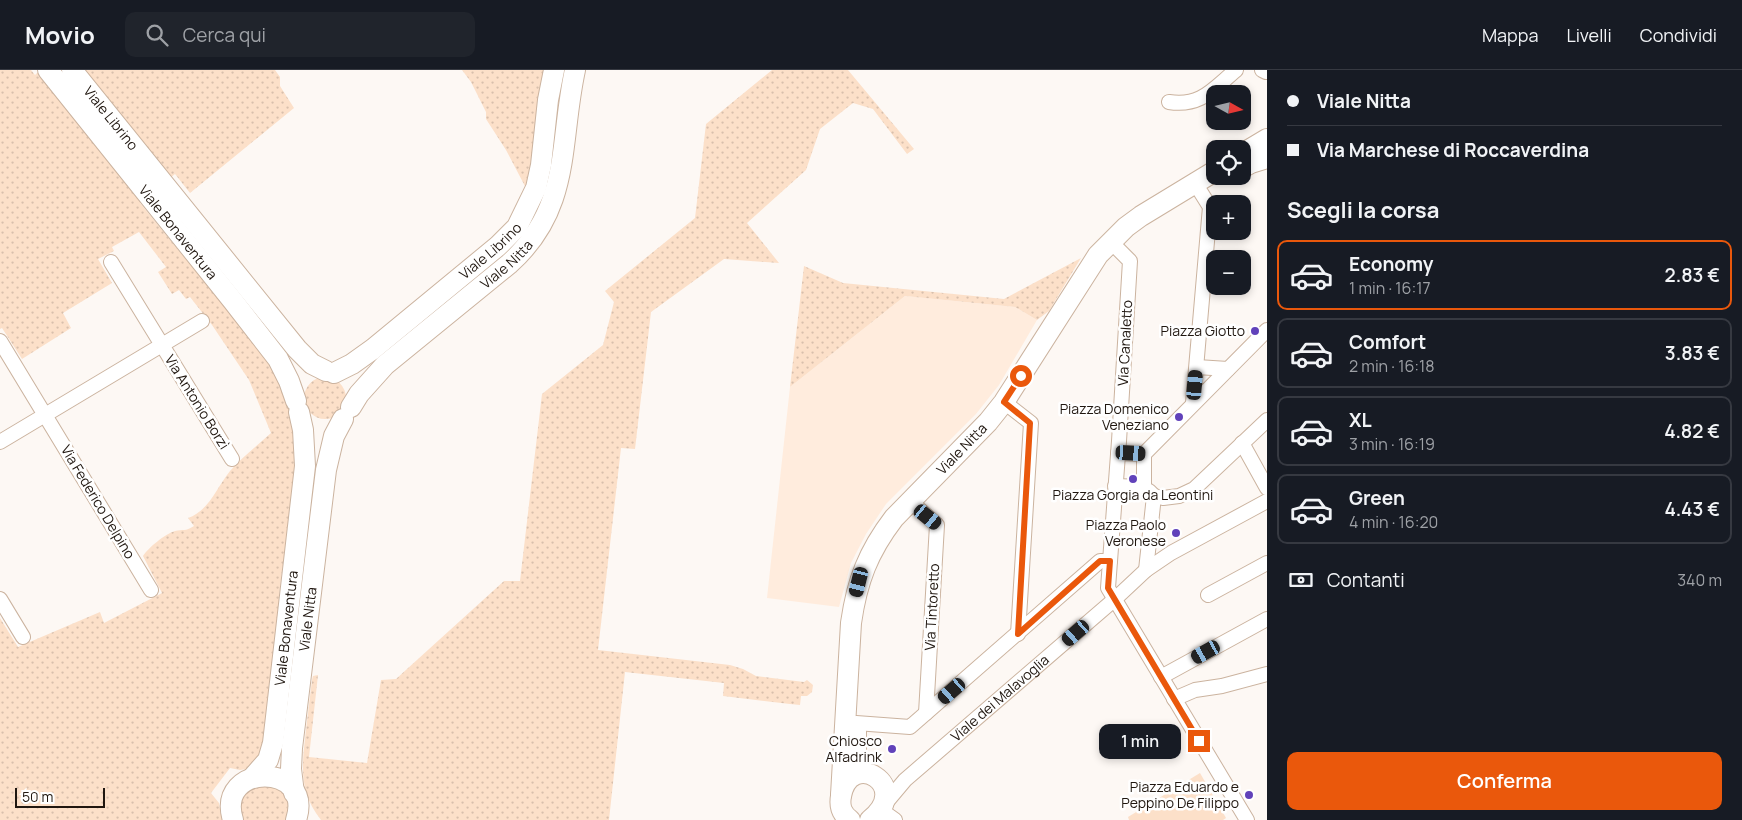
<!DOCTYPE html>
<html lang="it">
<head>
<meta charset="utf-8">
<style>
  :root { --surface:#171b24; --page:#20242c; --text:#f1f3f6; --muted:#9ea1a6; --line:#363941; --accent:#ea580c }
  body { margin:0; font-family:Manrope,sans-serif; background:var(--page); color:var(--text); height:100vh; display:flex; flex-direction:column; font-size:19px; white-space:nowrap }
  * { box-sizing:border-box; margin:0 }
  p { font-size:16px; color:var(--muted) }
  .icon { flex:none; width:28px; height:28px; fill:none; stroke:currentColor; stroke-width:2; stroke-linecap:round; stroke-linejoin:round }
  .map { position:relative; flex:1; overflow:hidden }
  .panel { display:flex; flex-direction:column; background:var(--surface); width:475px }
  .panel>* { flex:none }
  .guide { display:grid; align-content:center; height:110px; padding:0 20px; background:var(--surface) }
  .needle { width:32px; rotate:98deg }
  .tools { position:absolute; left:1206px; top:15px; display:grid; gap:10px }
  .tools a { display:grid; place-items:center; width:45px; height:45px; border-radius:10px; background:var(--surface); box-shadow:0 2px 8px #0003; font-size:25px }
  .scale { position:absolute; left:15px; bottom:12px; width:90px; box-sizing:border-box; padding-left:5px; border:2px solid #201710; border-top:0; font-size:14px; line-height:18px; white-space:nowrap; color:#201710; -webkit-text-stroke:4px #fff; paint-order:stroke }
  .end { position:absolute; width:22px; height:22px; margin:-11px; border:6px solid #ea580c; background:#fff; box-shadow:0 0 0 2px #fff }
  .from { border-radius:50% }
  .bubble { position:absolute; height:35px; border-radius:10px; background:var(--surface); box-shadow:0 2px 8px #0003; font-size:16px; font-weight:600; line-height:35px; text-align:center }
  .car { position:absolute; width:15px; height:30px; margin:-15px -8px; border-radius:6px; box-shadow:0 0 4px 1px #0007; background:linear-gradient(#222 24%,#8ab4d8 0 40%,#222 0 76%,#8ab4d8 0 86%,#222 0) }
  .guide b { display:flex; align-items:center; gap:18px; height:48px; font-size:19px }
  .guide b+b { border-top:1px solid var(--line) }
  .guide i { width:12px; height:12px; background:var(--text) }
  ul { padding:0; list-style:none }
  li { display:flex; align-items:center; gap:15px; height:70px; margin:0 10px 8px; padding:0 10px; border:2px solid var(--line); border-radius:10px }
  li div { flex:1 }
  li b { display:block; font-size:19px }
  li em { font-style:normal; font-weight:600 }
  li.on { border-color:var(--accent) }
  li>.icon { width:45px; height:45px; stroke-width:1.5 }
  h2 { padding:0 20px; font-size:22px; line-height:60px }
  .pay { display:flex; align-items:center; gap:12px; height:55px; padding:0 20px; font-size:19px }
  .pay p { margin-inline-start:auto }
  .action { display:flex; gap:10px; margin-top:auto; padding:10px 20px }
  .action a { flex:1; height:58px; border-radius:10px; background:var(--accent); color:#fff; font-size:20px; font-weight:600; line-height:58px; text-align:center }
  header { display:flex; align-items:center; gap:30px; box-sizing:border-box; height:70px; padding:0 25px; background:var(--surface); border-bottom:1px solid var(--line) }
  header strong { font-size:24px }
  nav { display:flex; gap:28px; margin-inline-start:auto; font-size:18px }
  .search { width:350px; height:45px; background:var(--page); display:flex; align-items:center; gap:12px; box-sizing:border-box; padding:0 18px; border-radius:10px; color:var(--muted); font-size:19px }
  main { display:flex; flex:1; min-height:0 }
  .map>svg:first-child { display:block }
</style>
</head>
<body>
<header>
<strong>Movio</strong>
<div class="search"><svg class="icon" aria-label="search" viewBox="0 0 24 24"><circle cx="10" cy="10" r="6"/><path d="M15 15l6 6"/></svg>Cerca qui</div>
<nav><a>Mappa</a><a>Livelli</a><a>Condividi</a></nav>
</header>
<main>
<div class="map">
<svg width="1267" height="750" viewBox="0 0 1267 750">
  <defs>
    <pattern id="grass-dots" width="8" height="8" patternUnits="userSpaceOnUse" patternTransform="scale(1.25)"><rect width="8" height="8" fill="#fce0c9"/><path d="M2 2h.1M6 6h.1" fill="none" stroke="#d8bfac" stroke-width="1.8" stroke-linecap="round"/></pattern>
  </defs>
  <rect width="100%" height="100%" fill="#fdf8f4"/>
  <path fill="#ffecdd" d="M905,226L1015,237L1037,250L999,315L976,344L886,434L866,464L851,493L839,537L767,528L790,317Z"/>
  <path fill="url(#grass-dots)" d="M0,0H31L35,5L40,0H275L280,7V16L294,38L190,123L175,104L159,117L268,259H267L153,122L140,133L255,274L273,299L287,332L295,364L297,393L290,462L282,500L279,527V561L263,682L247,699L240,700L230,698L211,723L219,733L222,750H0V548L18,577L100,542L104,553L162,523L143,486C148,478 165,464 175,461C183,459 185,462 194,456L188,448C209,441 217,417 230,401C242,387 257,376 271,363L249,310L212,255L190,227L186,229L179,220L172,224L158,202L166,197L139,162L112,177L114,181L98,189L112,213L63,243L71,258L22,289L2,258L0,259Z
    M462,0H548L527,120L506,80L486,49V42L471,12Z
    M772,0H848L914,79L907,84L873,39L853,33L820,59L806,100L747,153L779,193L724,189L651,242L635,379L621,378L598,580L730,595L743,599L756,606L804,612L807,610L813,615L812,622L807,626H801L800,635L790,634L723,626L724,613L625,602L609,750H321C298,721 302,695 306,660C308,643 310,626 312,610L313,606L318,605L309,687L367,693L381,610L396,609L504,511H520L542,324L603,275L614,232L605,221L695,148L706,54Z
    M1081,188L1049,241L1037,250L1015,237L905,226L790,317L804,196L843,213L1004,229Z
    M304 328a21 21 0 1 1 42 0a21 21 0 1 1-42 0Z
    M267,713L289,726V750H242L240,733L248,720Z"/>
  <path fill="#fce0c9" d="M1200,703L1226,748L1223,750H1129L1128,747Z"/>
  <g fill="none" stroke-linecap="round" stroke-linejoin="round">
    <g stroke="#cbb39f" stroke-width="16">
      <g id="street">
        <path d="M1262,0L1266,2"/>
        <path d="M1169,32C1201,37 1213,19 1236,0"/>
        <path d="M1110,171L1130,191L1119,371L1108,518L1247,750"/>
        <path d="M111,192L232,389"/>
        <path d="M0,271L151,520"/>
        <path d="M1197,297L1228,299"/>
        <path d="M1004,332L1031,353L1018,564"/>
        <path d="M1193,333L1210,137L1195,113"/>
        <path d="M0,372L202,251"/>
        <path d="M1242,373L1267,418"/>
        <path d="M1144,384L1267,260"/>
        <path d="M1115,416L1144,417V384L1118,383"/>
        <path d="M1154,426L1163,428L1179,426L1194,419L1267,350"/>
        <path d="M910,431L937,455L926,643"/>
        <path d="M1146,500L1154,426L1149,421"/>
        <path d="M1208,525L1267,493"/>
        <path d="M0,529L23,567"/>
        <path d="M1161,607L1267,549"/>
        <path d="M1174,629L1195,620L1222,616L1267,604"/>
        <path d="M856,653L910,657L1100,491H1110"/>
        <path id="s1" d="M884,735L905,710L1115,529L1146,500L1171,483L1267,431"/>
        <path d="M881,740L895,750"/>
      </g>
    </g>
    <g stroke="#cbb39f" stroke-width="22">
      <g id="secondary">
        <path id="s2" d="M48,0L233,231L278,289L289,311L296,331"/>
        <path id="s3" d="M72,0L297,279L312,294L326,301"/>
        <path d="M1242,84L1267,69"/>
        <path d="M1242,98L1251,93L1267,88"/>
        <path id="s4" d="M334,303L352,294L373,279L498,176L517,157L536,118L541,95L548,30L554,0"/>
        <path id="s5" d="M351,337L359,324L385,295L509,194C572,138 559,73 575,0"/>
        <path d="M856,661V684L862,703"/>
        <path id="s6" d="M253,707L268,690L273,673L305,396L303,360L299,342"/>
        <path id="s7" d="M294,723L291,699L292,678L326,400L334,366L343,349"/>
        <path id="s8" d="M841,725L851,553C857,511 868,482 894,448L988,352L1004,332L1098,185L1126,157L1141,146L1215,101"/>
        <path d="M233,750C215,692 315,692 296,750"/>
        <path d="M850,750C842,744 839,737 841,726C850,678 914,715 870,750"/>
      </g>
    </g>
    <use href="#street" stroke="#fff" stroke-width="14"/>
    <use href="#secondary" stroke="#fff" stroke-width="20"/>
  </g>
  <g fill="none" stroke-linecap="round" stroke-linejoin="round">
    <path stroke="#ea580c" stroke-width="6" d="M1021,306L1004,332L1030,353L1018,564L1100,491H1110L1108,518L1199,671"/>
  </g>
  <g fill="#6142ba" stroke="#fff" stroke-width="2">
    <circle cx="1255" cy="261" r="5"/>
    <circle cx="1179" cy="347" r="5"/>
    <circle cx="1133" cy="409" r="5"/>
    <circle cx="1176" cy="463" r="5"/>
    <circle cx="892" cy="679" r="5"/>
    <circle cx="1249" cy="725" r="5"/>
  </g>
  <g text-anchor="middle" stroke-width="5" stroke-linejoin="round" paint-order="stroke">
    <g font-size="14" fill="#201710" stroke="#fff">
      <text dy="5" stroke="none"><textPath href="#s3" startOffset="62">Viale Librino</textPath></text>
      <text dy="5" stroke="none"><textPath href="#s2" startOffset="208">Viale Bonaventura</textPath></text>
      <text dy="5" stroke="none"><textPath href="#s4" startOffset="199">Viale Librino</textPath></text>
      <text dy="5" stroke="none"><textPath href="#s5" startOffset="212">Viale Nitta</textPath></text>
      <text transform="translate(1125 273) rotate(-87)" y="5">Via Canaletto</text>
      <text transform="translate(197 332) rotate(58)" y="5">Via Antonio Borzì</text>
      <text dy="5" stroke="none"><textPath href="#s8" startOffset="384">Viale Nitta</textPath></text>
      <text transform="translate(98 432) rotate(59)" y="5">Via Federico Delpino</text>
      <text transform="translate(932 537) rotate(-87)" y="5">Via Tintoretto</text>
      <text dy="5" stroke="none"><textPath href="#s7" startOffset="175">Viale Nitta</textPath></text>
      <text dy="5" stroke="none"><textPath href="#s6" startOffset="156">Viale Bonaventura</textPath></text>
      <text dy="5" stroke="none"><textPath href="#s1" startOffset="158">Viale dei Malavoglia</textPath></text>
    </g>
    <g font-size="14" fill="#201710" stroke="#fff" text-anchor="end">
      <text x="1245" y="266">Piazza Giotto</text>
      <text x="1169" y="344">Piazza Domenico<tspan x="1169" dy="16">Veneziano</tspan></text>
      <text x="1133" y="430" text-anchor="middle">Piazza Gorgia da Leontini</text>
      <text x="1166" y="460">Piazza Paolo<tspan x="1166" dy="16">Veronese</tspan></text>
      <text x="882" y="676">Chiosco<tspan x="882" dy="16">Alfadrink</tspan></text>
      <text x="1239" y="722">Piazza Eduardo e<tspan x="1239" dy="16">Peppino De Filippo</tspan></text>
    </g>
  </g>
</svg>
<div class="tools">
<a><svg class="needle" viewBox="-14 -14 28 28"><path d="M0-13l5 13h-10z" fill="#e53935"/><path d="M0 13l5-13h-10z" fill="#9ea1a6"/></svg></a>
<a><svg class="icon" aria-label="locate" viewBox="0 0 24 24"><circle cx="12" cy="12" r="6"/><path d="M12 2v4M12 18v4M2 12h4M18 12h4"/></svg></a>
<a>+</a>
<a>−</a>
</div>
<div class="scale">50 m</div>
<i class="end from" style="left:1021px;top:306px"></i>
<i class="end" style="left:1199px;top:671px"></i>
<div class="bubble" style="left:1099px;top:654px;width:82px">1 min</div>
<i class="car" style="left:1195px;top:315px;rotate:5deg"></i>
<i class="car" style="left:1131px;top:383px;rotate:93deg"></i>
<i class="car" style="left:928px;top:447px;rotate:129deg"></i>
<i class="car" style="left:859px;top:512px;rotate:194deg"></i>
<i class="car" style="left:1076px;top:563px;rotate:229deg"></i>
<i class="car" style="left:1206px;top:582px;rotate:241deg"></i>
<i class="car" style="left:952px;top:621px;rotate:229deg"></i>
</div>
<section class="panel">
<div class="guide">
<b><i class="from"></i>Viale Nitta</b>
<b><i></i>Via Marchese di Roccaverdina</b>
</div>
<h2>Scegli la corsa</h2>
<ul>
<li class="on"><svg class="icon" aria-label="car" viewBox="0 0 24 24"><path d="M5 17H2v-5l4-1 3-4h7l3 4 3 1v5h-3M9 17h6M6 11h13"/><circle cx="7" cy="17" r="2"/><circle cx="17" cy="17" r="2"/></svg><div><b>Economy</b><p>1 min · 16:17</p></div><em>2.83 €</em></li>
<li><svg class="icon" aria-label="car" viewBox="0 0 24 24"><path d="M5 17H2v-5l4-1 3-4h7l3 4 3 1v5h-3M9 17h6M6 11h13"/><circle cx="7" cy="17" r="2"/><circle cx="17" cy="17" r="2"/></svg><div><b>Comfort</b><p>2 min · 16:18</p></div><em>3.83 €</em></li>
<li><svg class="icon" aria-label="car" viewBox="0 0 24 24"><path d="M5 17H2v-5l4-1 3-4h7l3 4 3 1v5h-3M9 17h6M6 11h13"/><circle cx="7" cy="17" r="2"/><circle cx="17" cy="17" r="2"/></svg><div><b>XL</b><p>3 min · 16:19</p></div><em>4.82 €</em></li>
<li><svg class="icon" aria-label="car" viewBox="0 0 24 24"><path d="M5 17H2v-5l4-1 3-4h7l3 4 3 1v5h-3M9 17h6M6 11h13"/><circle cx="7" cy="17" r="2"/><circle cx="17" cy="17" r="2"/></svg><div><b>Green</b><p>4 min · 16:20</p></div><em>4.43 €</em></li>
</ul>
<div class="pay"><svg class="icon" aria-label="cash" viewBox="0 0 24 24"><path d="M3 7h18v10H3z"/><circle cx="12" cy="12" r="2"/></svg>Contanti<p>340 m</p></div>
<div class="action"><a>Conferma</a></div>
</section>
</main>
</body>
</html>
